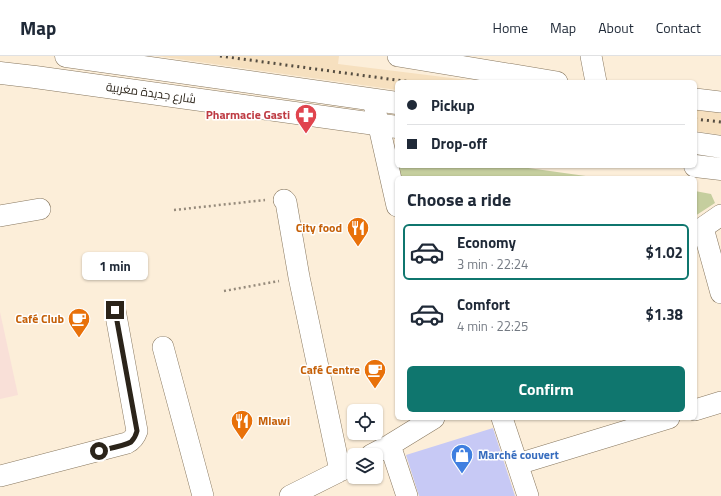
<!DOCTYPE html>
<html lang="en">
<head>
<meta charset="utf-8">
<style>
  :root { --surface:#fff; --page:#f2f2f3; --text:#1f2937; --muted:#747a83; --line:#e0e1e3; --accent:#0f766e }
  body { margin:0; font-family:"Titillium Web",Cairo,sans-serif; background:var(--page); color:var(--text); height:100vh; display:flex; flex-direction:column; font-size:15px; white-space:nowrap }
  * { box-sizing:border-box; margin:0 }
  p { font-size:13px; color:var(--muted) }
  .icon { flex:none; width:22px; height:22px; fill:none; stroke:currentColor; stroke-width:2; stroke-linecap:round; stroke-linejoin:round }
  .map { position:relative; flex:1; overflow:hidden }
  .sheet { position:absolute; left:395px; top:120px; width:302px; height:244px; display:flex; flex-direction:column; background:var(--surface); border-radius:6px; box-shadow:0 1px 3px #0004 }
  .sheet>* { flex:none }
  .hud { position:absolute; left:395px; top:24px; width:302px; height:88px; border-radius:6px; box-shadow:0 1px 3px #0004; display:grid; align-content:center; height:88px; padding:0 12px; background:var(--surface) }
  .buttons { position:absolute; left:347px; top:348px; display:grid; gap:8px }
  .buttons a { display:grid; place-items:center; width:36px; height:36px; border-radius:6px; background:var(--surface); box-shadow:0 1px 3px #0004; font-size:20px }
  .end { position:absolute; width:18px; height:18px; margin:-9px; border:5px solid #2b241a; background:#fff; box-shadow:0 0 0 2px #fff }
  .from { border-radius:50% }
  .bubble { position:absolute; height:28px; border-radius:6px; background:var(--surface); box-shadow:0 1px 3px #0004; font-size:13px; font-weight:700; line-height:28px; text-align:center }
  .hud b { display:flex; align-items:center; gap:14px; height:38px; font-size:15px }
  .hud b+b { border-top:1px solid var(--line) }
  .hud i { width:10px; height:10px; background:var(--text) }
  ul { padding:0; list-style:none }
  li { display:flex; align-items:center; gap:12px; height:56px; margin:0 8px 6px; padding:0 4px; border:2px solid transparent; border-radius:6px }
  li div { flex:1 }
  li b { display:block; font-size:15px }
  li em { font-style:normal; font-weight:700 }
  li.on { border-color:var(--accent) }
  li>.icon { width:36px; height:36px; stroke-width:1.5 }
  h2 { padding:0 12px; font-size:18px; line-height:48px }
  .cta { display:flex; gap:8px; margin-top:auto; padding:8px 12px }
  .cta a { flex:1; height:46px; border-radius:6px; background:var(--accent); color:#fff; font-size:16px; font-weight:700; line-height:46px; text-align:center }
  header { display:flex; align-items:center; gap:24px; box-sizing:border-box; height:56px; padding:0 20px; background:var(--surface); border-bottom:1px solid var(--line) }
  header strong { font-size:19px }
  nav { display:flex; gap:22px; margin-inline-start:auto; font-size:14px }
  .map>svg:first-child { display:block }
</style>
</head>
<body>
<header>
<strong>Map</strong>
<nav><a>Home</a><a>Map</a><a>About</a><a>Contact</a></nav>
</header>
<div class="map">
<svg width="721" height="440" viewBox="0 0 721 440">
  <rect width="100%" height="100%" fill="#fceed9"/>
  <path fill="#f6e0bf" d="M157,0H339L338,8L484,26H397V34Z
    M695,53L721,56V79L695,75Z"/>
  <path fill="#f9e0d8" d="M0,256L18,339L0,343Z"/>
  <path fill="#c5ce9e" d="M389,93L397,94V110H514L600,122H397Z
    M695,135L711,138L715,147L695,160Z"/>
  <path fill="#c7c9f5" d="M493,372L515,440H419L406,399Z"/>
  <g fill="none" stroke-linecap="round" stroke-linejoin="round">
    <g stroke="#887860" stroke-width="22">
      <path id="minor" d="M398,0L557,26
        M591,0L596,26
        M695,43L721,46
        M373,44L397,150
        M284,144L286,146L299,221L340,415
        M0,160L40,153
        M703,172L721,237
        M695,177L721,159
        M163,291L203,440
        M695,354L721,346
        M502,362L528,440
        M390,389L407,440
        M371,399L390,389L434,362
        M518,408L669,362
        M0,420L127,387C133,384 135,381 137,375L115,254
        M290,440L354,408"/>
    </g>
    <g stroke="#887860" stroke-width="23">
      <path id="major" d="M66,0L397,47
        M0,17L35,21L397,71
        M695,87L721,91
        M695,110L721,113"/>
    </g>
    <path stroke="#958a7b" stroke-width="2.5" stroke-dasharray="2 3" stroke-linecap="butt" d="M174,154L265,144
      M224,235L279,225"/>
    <use href="#minor" stroke="#fff" stroke-width="21"/>
    <use href="#major" stroke="#fff" stroke-width="22"/>
    <path stroke="#554d41" stroke-width="3" stroke-dasharray="2 4" stroke-linecap="butt" d="M220,0L411,26
      M695,63L721,66"/>
  </g>
  <g fill="none" stroke-linecap="round" stroke-linejoin="round">
    <path stroke="#2b241a" stroke-width="5" d="M99,395C107,393 124,390 131,386C134,383 136,379 137,375L115,254"/>
  </g>
  <defs>
    <g id="pharmacy-pin" transform="scale(1.15)"><path d="M0 17L-7.5 6A9.5 9.5 0 1 1 7.5 6Z" fill="#e0444e" stroke="#fff"/><path d="M-2-6h4v4h4v4h-4v4h-4v-4h-4v-4h4Z" fill="#fff"/></g>
    <g id="restaurant-pin" transform="scale(1.15)"><path d="M0 17L-7.5 6A9.5 9.5 0 1 1 7.5 6Z" fill="#e8710a" stroke="#fff"/><path d="M-5-6h1v4h1v-4h1v4h1v-4h1v5L-1.5 .5V6h-2V.5L-5-1ZM5-6V6H3V1.5H1.5Q1.5-4 5-6Z" fill="#fff"/></g>
    <g id="cafe-pin" transform="scale(1.15)"><path d="M0 17L-7.5 6A9.5 9.5 0 1 1 7.5 6Z" fill="#e8710a" stroke="#fff"/><path d="M-5.5-4.5H6V0H3Q3 3.5 0 3.5H-2.5Q-5.5 3.5-5.5 0ZM3-3.2v2h1.7v-2ZM-6 4.5H4V6H-6Z" fill="#fff"/></g>
    <g id="shop-pin" transform="scale(1.15)"><path d="M0 17L-7.5 6A9.5 9.5 0 1 1 7.5 6Z" fill="#3f7fe0" stroke="#fff"/><path d="M-5-2.5h2.3a2.7 3.5 0 0 1 5.4 0H5L5.5 6h-11ZM-1.5-2.5h3a1.5 2.3 0 0 0-3 0Z" fill="#fff"/></g>
  </defs>
  <g fill-rule="evenodd">
    <use href="#pharmacy-pin" x="306" y="59"/>
    <use href="#restaurant-pin" x="358" y="172"/>
    <use href="#cafe-pin" x="79" y="263"/>
    <use href="#cafe-pin" x="375" y="314"/>
    <use href="#restaurant-pin" x="242" y="365"/>
    <use href="#shop-pin" x="462" y="399"/>
  </g>
  <g text-anchor="middle" stroke-width="3" stroke-linejoin="round" paint-order="stroke">
    <g font-size="12" fill="#2b241a" stroke="#fff">
      <text transform="translate(151 37) rotate(8)" y="4">شارع جديدة مغربية</text>
    </g>
    <g font-size="12" font-weight="bold" fill="#be3a42" stroke="#fff" text-anchor="end">
      <text x="290" y="63">Pharmacie Gasti</text>
    </g>
    <g font-size="12" font-weight="bold" fill="#c56008" stroke="#fff" text-anchor="end">
      <text x="342" y="176">City food</text>
      <text x="64" y="267">Café Club</text>
      <text x="360" y="318">Café Centre</text>
      <text x="258" y="369" text-anchor="start">Mlawi</text>
    </g>
    <g font-size="12" font-weight="bold" fill="#366cbe" stroke="#fff" text-anchor="start">
      <text x="478" y="403">Marché couvert</text>
    </g>
  </g>
</svg>
<div class="buttons">
<a><svg class="icon" aria-label="locate" viewBox="0 0 24 24"><circle cx="12" cy="12" r="6"/><path d="M12 2v4M12 18v4M2 12h4M18 12h4"/></svg></a>
<a><svg class="icon" aria-label="layers" viewBox="0 0 24 24"><path d="M12 4l9 5-9 5-9-5zM3 14l9 5 9-5"/></svg></a>
</div>
<i class="end from" style="left:99px;top:395px"></i>
<i class="end" style="left:115px;top:254px"></i>
<div class="bubble" style="left:82px;top:196px;width:66px">1 min</div>
<div class="hud">
<b><i class="from"></i>Pickup</b>
<b><i></i>Drop-off</b>
</div>
<section class="sheet">
<h2>Choose a ride</h2>
<ul>
<li class="on"><svg class="icon" aria-label="car" viewBox="0 0 24 24"><path d="M5 17H2v-5l4-1 3-4h7l3 4 3 1v5h-3M9 17h6M6 11h13"/><circle cx="7" cy="17" r="2"/><circle cx="17" cy="17" r="2"/></svg><div><b>Economy</b><p>3 min · 22:24</p></div><em>$1.02</em></li>
<li><svg class="icon" aria-label="car" viewBox="0 0 24 24"><path d="M5 17H2v-5l4-1 3-4h7l3 4 3 1v5h-3M9 17h6M6 11h13"/><circle cx="7" cy="17" r="2"/><circle cx="17" cy="17" r="2"/></svg><div><b>Comfort</b><p>4 min · 22:25</p></div><em>$1.38</em></li>
</ul>
<div class="cta"><a>Confirm</a></div>
</section>
</div>
</body>
</html>
